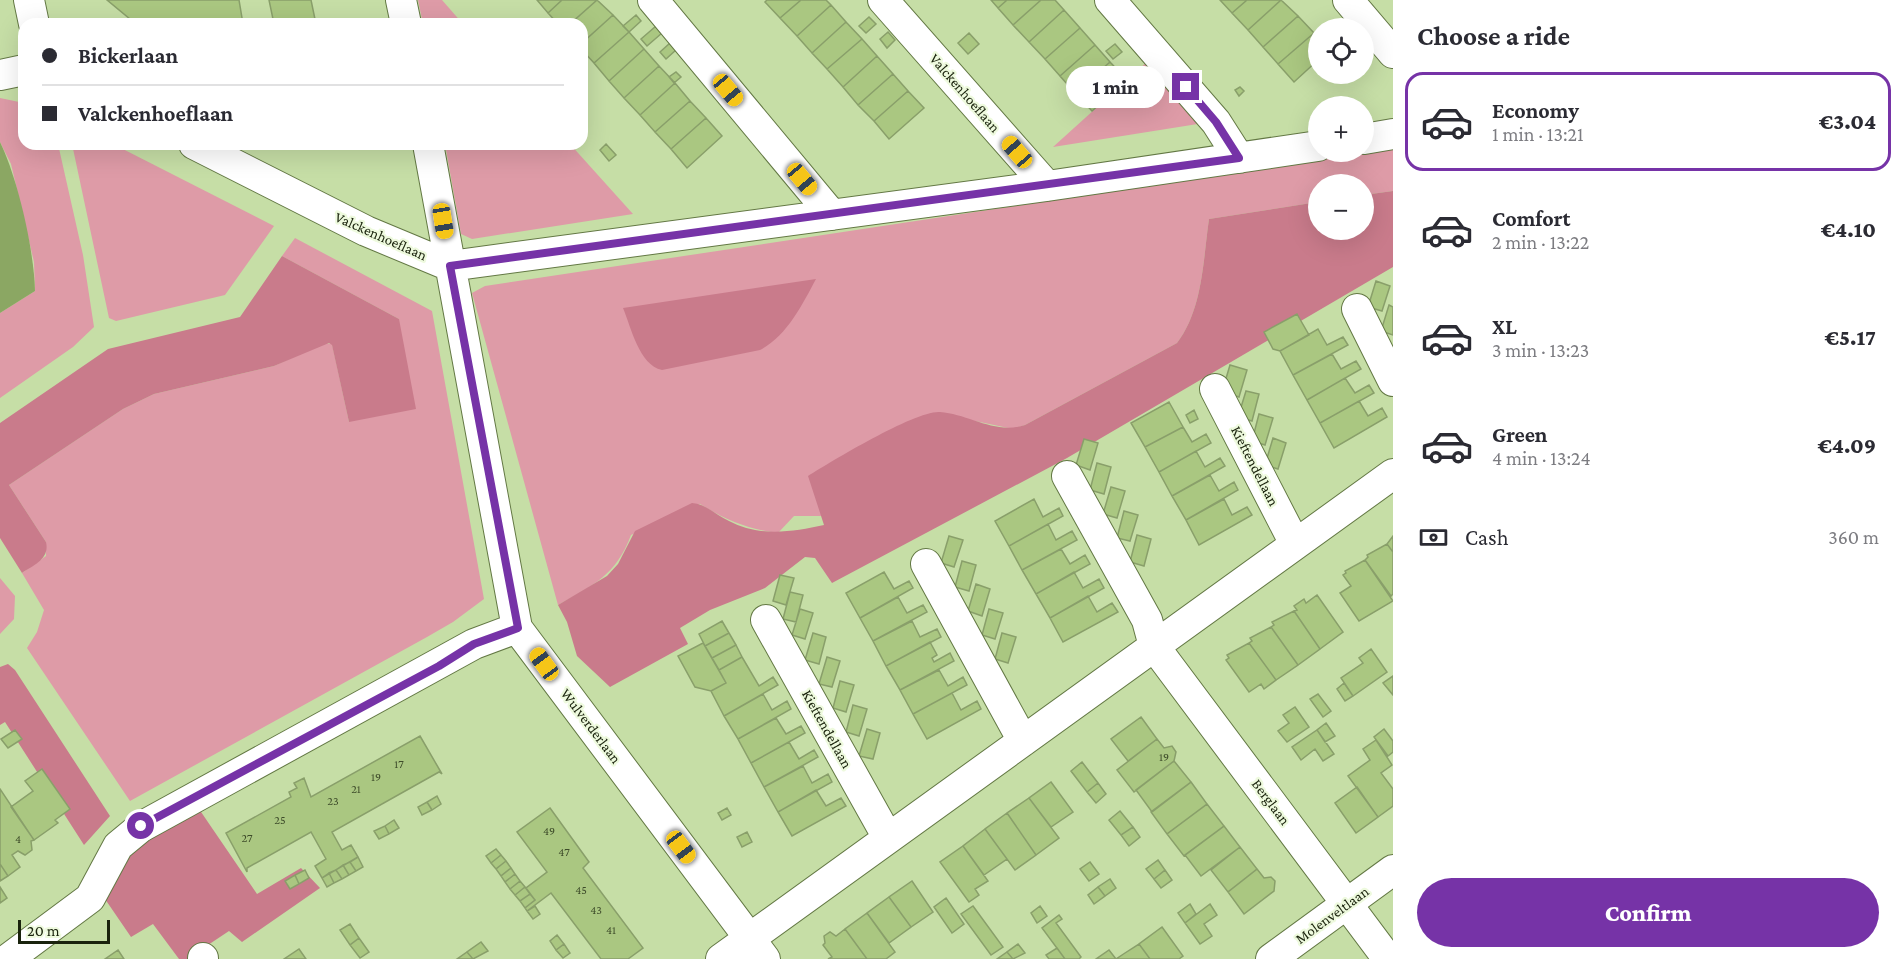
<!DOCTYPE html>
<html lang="en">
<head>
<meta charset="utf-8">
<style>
  :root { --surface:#fff; --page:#f7f7f7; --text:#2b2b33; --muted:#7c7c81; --line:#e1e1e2; --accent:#7633a7 }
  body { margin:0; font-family:"Crimson Pro",serif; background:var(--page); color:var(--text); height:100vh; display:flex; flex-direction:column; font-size:22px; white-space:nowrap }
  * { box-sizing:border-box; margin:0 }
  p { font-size:20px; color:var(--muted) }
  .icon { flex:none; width:33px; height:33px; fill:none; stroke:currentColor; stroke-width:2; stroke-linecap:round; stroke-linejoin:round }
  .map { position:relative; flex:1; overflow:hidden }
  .details { display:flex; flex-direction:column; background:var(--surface); width:510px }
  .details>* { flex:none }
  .top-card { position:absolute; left:18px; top:18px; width:570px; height:132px; border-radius:18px; box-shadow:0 6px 24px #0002; display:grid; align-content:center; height:132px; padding:0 24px; background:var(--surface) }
  .tools { position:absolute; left:1308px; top:18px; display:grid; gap:12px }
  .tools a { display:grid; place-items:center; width:66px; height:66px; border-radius:50%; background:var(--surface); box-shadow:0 6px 24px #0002; font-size:30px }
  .scale { position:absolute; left:18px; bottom:15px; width:92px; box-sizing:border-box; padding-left:6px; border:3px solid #1a230d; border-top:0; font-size:16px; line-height:21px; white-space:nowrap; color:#1a230d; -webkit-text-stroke:4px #eefade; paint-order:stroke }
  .end { position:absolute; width:27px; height:27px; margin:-14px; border:8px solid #7633a7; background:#fff; box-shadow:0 0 0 3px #fff }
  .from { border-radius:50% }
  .bubble { position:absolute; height:42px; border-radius:21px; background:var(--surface); box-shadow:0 6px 24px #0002; font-size:20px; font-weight:800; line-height:42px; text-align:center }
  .car { position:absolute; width:18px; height:36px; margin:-18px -9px; border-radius:8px; box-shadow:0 0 4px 2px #0007; background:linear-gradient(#f5c518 24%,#345 0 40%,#f5c518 0 76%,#345 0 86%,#f5c518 0) }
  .top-card b { display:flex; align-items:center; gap:21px; height:57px; font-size:22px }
  .top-card b+b { border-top:2px solid var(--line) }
  .top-card i { width:15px; height:15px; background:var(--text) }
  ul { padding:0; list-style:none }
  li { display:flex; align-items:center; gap:18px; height:99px; margin:0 12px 9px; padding:0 12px; border:3px solid transparent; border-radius:18px }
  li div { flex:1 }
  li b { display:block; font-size:22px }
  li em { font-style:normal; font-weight:800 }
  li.active { border-color:var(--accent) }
  li>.icon { width:54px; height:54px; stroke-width:1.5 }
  h2 { padding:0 24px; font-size:27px; line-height:72px }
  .pay { display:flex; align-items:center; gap:15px; height:66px; padding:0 24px; font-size:22px }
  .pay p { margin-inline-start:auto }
  .cta { display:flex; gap:12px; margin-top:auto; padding:12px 24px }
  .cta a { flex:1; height:69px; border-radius:36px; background:var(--accent); color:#fff; font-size:24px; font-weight:800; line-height:69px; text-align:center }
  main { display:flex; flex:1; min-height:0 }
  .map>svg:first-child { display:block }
</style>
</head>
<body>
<main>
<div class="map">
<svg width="1393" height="959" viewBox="0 0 1393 959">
  <rect width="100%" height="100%" fill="#c6dea6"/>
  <path fill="#de9ba7" d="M418,0H442L463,24H423Z
    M1148,61L1204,123L1053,147Z
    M0,98L24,103V144H58L83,255L94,327L73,347L0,398V313L35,291L34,262L11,164L0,142Z
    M72,144H113L274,226L225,295L116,321L109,318Z
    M445,144H570L633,214L472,239L461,234Z
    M1393,149V191L1364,195V184H1318V202L1209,219C1203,260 1203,309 1177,343L1025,425L1013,429L975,421L905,423L809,476L822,516H794L778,533C747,529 726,520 700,504L631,535C616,575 594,585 558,605L472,293L485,286Z
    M295,238L432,311L484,599L453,622L427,637L130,801L27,648L37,632L44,610L22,573L46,556V542L9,485L123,409L154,394L274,366L324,343L332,344L349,422L399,319L282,256Z
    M0,578L15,596L14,619L0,634Z"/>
  <path fill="#c97b8b" d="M1393,191V267L1067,458L832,583L815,558L805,557L765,588L710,610L680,628L688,644L610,687L577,656L567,622L558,605L607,576L618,564L635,531L692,503C706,504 716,515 729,521C759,537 792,532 824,525L808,476C832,461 916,410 940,412C969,414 995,435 1025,425L1177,343C1203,309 1203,260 1209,219L1318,202V230H1364V195Z
    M282,256L399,319L416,409L349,422L332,345L329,343L274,366L154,394L123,409L9,485L46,542C50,559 34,565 22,573L0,538V423L108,349L240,317Z
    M816,279C802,305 787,336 760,350L662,370C639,365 631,327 623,308Z
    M8,664L15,670L110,816L84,845L5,722L0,725V667Z
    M199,809L257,894L301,868L320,888L242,942L229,931L187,959H179L153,924L131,937L105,899L129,855L154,835Z"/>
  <path fill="#8ba763" d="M0,142C18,179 34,250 35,291L0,313Z"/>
  <path fill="#aac781" stroke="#899f6a" stroke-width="1.5" d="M107,0H239L243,24H136Z
    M269,0H311L316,24H274Z
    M537,0H562L548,13Z
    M562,0H597L570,24H558L548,13Z
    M597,0L613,15L582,43V24H570Z
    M767,0H801L780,18L765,2Z
    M801,0H826L831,5L797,36L780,18Z
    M991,0H1007L998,8Z
    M1007,0H1041L1013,25L998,8Z
    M1041,0H1055L1064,10L1029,42L1013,25Z
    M1220,0H1247L1232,13Z
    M1247,0H1281L1248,30L1232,13Z
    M1281,0L1298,16L1263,47L1248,30Z
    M831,5L846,22L812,53L797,36Z
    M1064,10L1080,28L1045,59L1029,42Z
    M613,15L629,32L594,63L582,50V43Z
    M636,15L641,21L629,32L623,26Z
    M1298,16L1314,33L1278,64L1263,47Z
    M869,17L876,24L866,33L859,26Z
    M846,22L862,39L827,69L812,53Z
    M656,26L662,33L647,46L641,39Z
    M1080,28L1095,45L1060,76L1045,59Z
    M629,32L644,49L609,81L594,63Z
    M888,32L895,40L887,48L880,39Z
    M969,33L979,44L968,54L958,43Z
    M1314,33L1318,38V60L1294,82L1278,64Z
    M862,39L877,56L843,87L827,69Z
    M670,43L677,49L666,59L660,52Z
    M1115,44L1122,52L1113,59L1106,51Z
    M1095,45L1110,62L1075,93L1060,76Z
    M644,49L659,66L624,98L609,81Z
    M877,56L893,74L858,105L843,87Z
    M1110,62L1127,80L1092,111L1075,93Z
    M659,66L675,83L640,115L624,98Z
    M676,72L681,77L674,83L669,77Z
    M893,74L908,91L874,121L858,105Z
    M675,83L690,101L655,132L640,115Z
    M1240,87L1244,91L1239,96L1235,90Z
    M908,91L924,108L889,139L874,121Z
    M690,101L706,118L671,149L655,132Z
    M706,118L722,136L687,168L671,149Z
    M606,144L616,155L609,161L600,150Z
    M1376,281L1390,286L1382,311L1368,307Z
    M1389,305L1393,307V335L1381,331Z
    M1297,314L1309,335L1280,351L1273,349L1264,332Z
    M1318,329L1327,345L1343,337L1348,345L1293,375L1280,351Z
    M1332,354L1341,369L1356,361L1361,369L1307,400L1293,375Z
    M1230,365L1247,370L1239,397L1222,392Z
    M1345,378L1355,393L1369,385L1374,393L1320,423L1307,400Z
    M1246,391L1259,394L1252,421L1238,417Z
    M1359,401L1368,416L1382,408L1387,417L1334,448L1320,423Z
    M1169,402L1183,427L1145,447L1131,423Z
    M1194,410L1198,419L1190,423L1186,415Z
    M1259,414L1273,418L1265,445L1252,441Z
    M1183,427L1192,442L1206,434L1211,443L1159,472L1145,447Z
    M1273,438L1286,443L1278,469L1265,465Z
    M1084,439L1098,443L1090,470L1076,465Z
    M1196,451L1205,467L1220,458L1225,466L1172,496L1159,472Z
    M1097,463L1111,467L1104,494L1090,490Z
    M1210,475L1219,491L1234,482L1238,490L1186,520L1172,496Z
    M1111,487L1125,491L1117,518L1103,514Z
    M1034,499L1043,517L1059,508L1063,516L1009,546L995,521Z
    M1224,499L1232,515L1247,507L1252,515L1199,545L1186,520Z
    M1124,511L1138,515L1130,541L1117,538Z
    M1048,524L1056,540L1072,531L1077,540L1022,570L1009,546Z
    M1137,535L1151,539L1144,566L1130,562Z
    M949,536L963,540L954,567L941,563Z
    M1393,536V552L1387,544Z
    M1387,544L1393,552V594L1391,596L1365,560L1368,557L1367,555Z
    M1061,549L1070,564L1085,555L1090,564L1036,594L1022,570Z
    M1365,560L1393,601L1359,621L1340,593L1351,586L1343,575L1346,573L1345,571Z
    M962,561L976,565L969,591L955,587Z
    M884,572L894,589L909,581L913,588L860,618L846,593Z
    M1074,572L1083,588L1099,579L1104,588L1050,618L1036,594Z
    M780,575L794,578L786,605L773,601Z
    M976,584L990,589L982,616L968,611Z
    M790,592L803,595L796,622L783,619Z
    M1317,595L1343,632L1320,649L1294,611L1297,610L1294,606L1304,599L1306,603Z
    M1088,596L1097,612L1112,603L1118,612L1063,642L1050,618Z
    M898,597L907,613L923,605L927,612L873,641L860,618Z
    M800,609L813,613L805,639L792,635Z
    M989,609L1003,613L995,639L982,635Z
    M1294,611L1320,649L1298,665L1271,627L1274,625L1272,622Z
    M722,621L729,633L705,646L699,634Z
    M912,621L920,637L937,629L941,637L886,666L873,641Z
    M1271,627L1298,665L1276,680L1249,643L1252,641L1250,638Z
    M729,633L736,645L712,658L705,646Z
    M813,633L826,637L819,664L805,660Z
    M1002,633L1016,637L1008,663L995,659Z
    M930,642L937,655L932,658L934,662L950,653L954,661L900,690L886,666Z
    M703,643L726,683L711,691L695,687L678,656Z
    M1249,643L1276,680L1264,689L1261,684L1249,692L1226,660L1229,658L1227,655Z
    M736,645L742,657L719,670L712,658Z
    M1371,649L1387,672L1353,696L1341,678L1363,663L1359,658Z
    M742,657L759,686L773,677L778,685L724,716L711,691L726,683L719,670Z
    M827,657L840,661L832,687L819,684Z
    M939,670L948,686L963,677L967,685L913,714L900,690Z
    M1393,676V695L1383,683Z
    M840,681L854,685L846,712L833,708Z
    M1344,683L1353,696L1345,701L1337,689Z
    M952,693L961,710L977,701L981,709L927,739L913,714Z
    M763,694L772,710L787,701L791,709L738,739L724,716Z
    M1318,694L1331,711L1323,717L1310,699Z
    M853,705L867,709L859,736L846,732Z
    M1295,707L1309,727L1287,742L1278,731L1289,723L1283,715Z
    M1141,717L1157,739L1128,761L1111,739Z
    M776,718L786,734L801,726L805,733L751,763L738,739Z
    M1326,723L1335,736L1325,742L1317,730Z
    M867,729L880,733L873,759L859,756Z
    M1384,729L1393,741V752L1388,756L1374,737Z
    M15,730L22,739L8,748L1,739Z
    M1317,730L1334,754L1323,761L1315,749L1301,760L1292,747Z
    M420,736L442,774L439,772L332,832L342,850L351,845L358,857L322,878L315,866L326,859L311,832L247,868V872L226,833L291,797L289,792L297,788L294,783L304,778L311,797Z
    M1157,739L1164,748L1172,746L1176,752L1174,761L1134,792L1117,770Z
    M1376,740L1392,765L1381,773L1393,789V806L1378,817L1348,776L1370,760L1363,749Z
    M789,742L799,759L814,750L818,757L764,787L751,763Z
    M1174,761L1191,782L1152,812L1136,790Z
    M1082,762L1098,783L1087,792L1071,771Z
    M803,766L812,783L828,774L832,782L778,812L764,787Z
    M42,769L70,809L55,820L58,823L34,840L11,807L33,791L25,781Z
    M1051,782L1073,812L1051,827L1029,798Z
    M1191,782L1207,804L1167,834L1151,812Z
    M1098,783L1106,794L1096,803L1087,792Z
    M1357,787L1378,817L1356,833L1335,803Z
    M0,789L34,840L31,841L32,850L25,855L18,851L12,855L20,867L8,876L0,864Z
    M816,790L826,806L841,798L846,806L792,836L778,812Z
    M437,796L441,804L432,810L427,802Z
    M1029,798L1059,838L1036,855L1007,813Z
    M427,802L432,810L422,815L418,807Z
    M1207,804L1224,826L1184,856L1167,834Z
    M550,808L589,862L583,868L643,948L628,959H601L551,893L527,911L525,908L535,900L526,888L547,872L517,832Z
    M727,808L731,815L722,820L718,813Z
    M1120,811L1133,827L1121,835L1109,820Z
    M1007,813L1036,855L1015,870L985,829Z
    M394,820L399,828L389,834L385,826Z
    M385,826L389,834L379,839L374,831Z
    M1224,826L1240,847L1201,876L1185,855Z
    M1133,827L1140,837L1129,846L1121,835Z
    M985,829L1007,859L984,875L963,846Z
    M747,832L752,842L742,847L737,837Z
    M963,846L988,881L975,889L979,895L969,902L940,862Z
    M1240,847L1257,869L1228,892L1211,870Z
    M496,849L501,855L491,863L486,856Z
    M501,855L506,861L496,869L491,863Z
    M358,857L363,867L356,871L350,862Z
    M1158,860L1165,870L1154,879L1146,869Z
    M506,861L511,868L501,876L496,869Z
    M350,862L356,871L349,875L343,865Z
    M1090,862L1099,874L1089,881L1080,869Z
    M0,864L8,876L0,881Z
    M343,865L349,875L342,879L336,870Z
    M511,868L515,874L505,882L501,876Z
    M1257,869L1264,878L1271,877L1275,881L1274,891L1244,914L1228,892Z
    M305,870L309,878L299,884L295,875Z
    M336,870L342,879L334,883L329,873Z
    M1165,870L1172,880L1161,888L1154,879Z
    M329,873L334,883L327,887L322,878Z
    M515,874L520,881L510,889L505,882Z
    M295,875L299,884L290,889L285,881Z
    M1110,879L1116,888L1105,896L1098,887Z
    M520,881L525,887L515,895L510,889Z
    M912,881L933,912L911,927L889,897Z
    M0,887L7,898L0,903Z
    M525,887L530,894L520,901L515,895Z
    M1098,887L1105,896L1094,904L1088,895Z
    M530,894L535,900L525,908L520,901Z
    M889,897L911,927L889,943L867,913Z
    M946,898L964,924L952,933L934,907Z
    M1190,904L1196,914L1185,923L1178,913Z
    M1210,904L1217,915L1204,924L1212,936L1200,944L1185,923Z
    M535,906L540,914L533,919L527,911Z
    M973,906L1003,947L991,955L961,914Z
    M1040,906L1047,916L1037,923L1031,913Z
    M867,913L895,952L886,959H867L845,929Z
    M1059,915L1062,919L1056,923L1081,957L1079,959H1065L1042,928Z
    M350,924L359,938L350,945L340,930Z
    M1162,927L1183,956L1179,959H1150L1139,944Z
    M845,929L867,959H828L832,957L823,945L825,943L824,936L830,932L836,936Z
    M557,935L564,944L556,950L550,941Z
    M359,938L369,952L360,958L350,945Z
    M481,942L488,951L473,959L467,952Z
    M564,944L570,953L563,958L556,950Z
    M1018,944L1025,953L1013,959L1007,952Z
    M1139,944L1150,959H1116L1125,953Z
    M1057,948L1065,959H1049L1046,955Z
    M299,949L306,959H284Z
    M118,950L124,959H105Z
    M1109,950L1116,959H1096Z
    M467,952L473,959H457Z
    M1007,952L1013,959H997Z"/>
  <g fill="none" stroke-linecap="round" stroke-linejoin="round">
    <g stroke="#637844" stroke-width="32">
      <path id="minor" d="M29,0L34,24
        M401,0L406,24
        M653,0L832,215
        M883,0L1047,186
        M1110,0L1216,122L1239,158
        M1348,0L1393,53
        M0,75L24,70
        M1364,139L1393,134
        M194,144L366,231L450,266L1047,186L1318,146
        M428,144L517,628L765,959
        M1357,309L1393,381
        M1215,389L1295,544
        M1067,476L1147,620L1154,646L1388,959
        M926,564L1023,741
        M766,620L888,838
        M203,958V959
        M8,959L90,898L118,846L141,827L474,644L517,628
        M721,959L1393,474
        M1271,959L1393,870"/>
    </g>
    <use href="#minor" stroke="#fff" stroke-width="30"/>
  </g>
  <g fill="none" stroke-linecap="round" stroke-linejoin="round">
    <path stroke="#7633a7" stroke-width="8" d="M141,826L439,666L474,644L518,628L450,266L1239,158L1216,122L1186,87"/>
  </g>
  <g text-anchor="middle" stroke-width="4.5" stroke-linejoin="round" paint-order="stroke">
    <g font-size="12" fill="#3e4c2a">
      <text x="1164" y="761">19</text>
      <text x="399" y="768">17</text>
      <text x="376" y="781">19</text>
      <text x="356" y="793">21</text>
      <text x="333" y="805">23</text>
      <text x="280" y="824">25</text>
      <text x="549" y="835">49</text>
      <text x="247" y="842">27</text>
      <text x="18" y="843">4</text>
      <text x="564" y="856">47</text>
      <text x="581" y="894">45</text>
      <text x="596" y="914">43</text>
      <text x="611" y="934">41</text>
    </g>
    <g font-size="15" fill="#1a230d" stroke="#eefade">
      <text transform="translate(965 93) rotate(49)" y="5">Valckenhoeflaan</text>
      <text transform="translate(381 236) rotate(24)" y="5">Valckenhoeflaan</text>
      <text transform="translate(1255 466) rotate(63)" y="5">Kieftendellaan</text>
      <text transform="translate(591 726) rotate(53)" y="5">Wulverderlaan</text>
      <text transform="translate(827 729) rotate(61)" y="5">Kieftendellaan</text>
      <text transform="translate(1271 802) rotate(53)" y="5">Berglaan</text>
      <text transform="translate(1332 915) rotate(-36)" y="5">Molenveltlaan</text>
    </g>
  </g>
</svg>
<div class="tools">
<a><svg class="icon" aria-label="locate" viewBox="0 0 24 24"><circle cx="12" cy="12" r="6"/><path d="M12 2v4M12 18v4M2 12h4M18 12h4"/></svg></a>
<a>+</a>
<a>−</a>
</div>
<div class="scale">20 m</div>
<i class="end from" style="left:141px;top:826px"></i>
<i class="end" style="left:1186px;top:87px"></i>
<div class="bubble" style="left:1066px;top:66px;width:99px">1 min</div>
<i class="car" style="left:728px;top:90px;rotate:140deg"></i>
<i class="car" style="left:1017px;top:152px;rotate:319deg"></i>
<i class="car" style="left:802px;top:179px;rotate:140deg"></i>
<i class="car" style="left:443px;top:221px;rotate:171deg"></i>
<i class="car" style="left:544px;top:664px;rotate:324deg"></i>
<i class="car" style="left:681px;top:847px;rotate:143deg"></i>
<div class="top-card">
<b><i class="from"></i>Bickerlaan</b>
<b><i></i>Valckenhoeflaan</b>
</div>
</div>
<section class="details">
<h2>Choose a ride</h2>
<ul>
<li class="active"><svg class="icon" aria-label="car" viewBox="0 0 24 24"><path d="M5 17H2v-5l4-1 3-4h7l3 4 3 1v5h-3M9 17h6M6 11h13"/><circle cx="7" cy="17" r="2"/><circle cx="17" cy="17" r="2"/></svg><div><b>Economy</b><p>1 min · 13:21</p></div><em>€3.04</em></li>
<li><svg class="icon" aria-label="car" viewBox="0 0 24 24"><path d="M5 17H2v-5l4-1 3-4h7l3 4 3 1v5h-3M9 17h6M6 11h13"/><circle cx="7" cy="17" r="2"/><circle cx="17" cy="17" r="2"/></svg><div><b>Comfort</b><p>2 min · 13:22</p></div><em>€4.10</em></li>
<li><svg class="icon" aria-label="car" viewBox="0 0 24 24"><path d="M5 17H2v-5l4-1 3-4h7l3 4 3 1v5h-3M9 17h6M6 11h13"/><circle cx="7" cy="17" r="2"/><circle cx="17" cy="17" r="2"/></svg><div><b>XL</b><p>3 min · 13:23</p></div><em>€5.17</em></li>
<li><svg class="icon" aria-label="car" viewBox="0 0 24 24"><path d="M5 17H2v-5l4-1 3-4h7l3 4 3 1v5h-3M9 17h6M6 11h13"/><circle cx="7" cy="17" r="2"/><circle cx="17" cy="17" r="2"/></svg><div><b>Green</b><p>4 min · 13:24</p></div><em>€4.09</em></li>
</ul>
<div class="pay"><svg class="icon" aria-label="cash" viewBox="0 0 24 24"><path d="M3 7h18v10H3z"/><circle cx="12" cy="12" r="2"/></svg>Cash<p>360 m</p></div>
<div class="cta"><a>Confirm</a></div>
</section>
</main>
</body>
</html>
